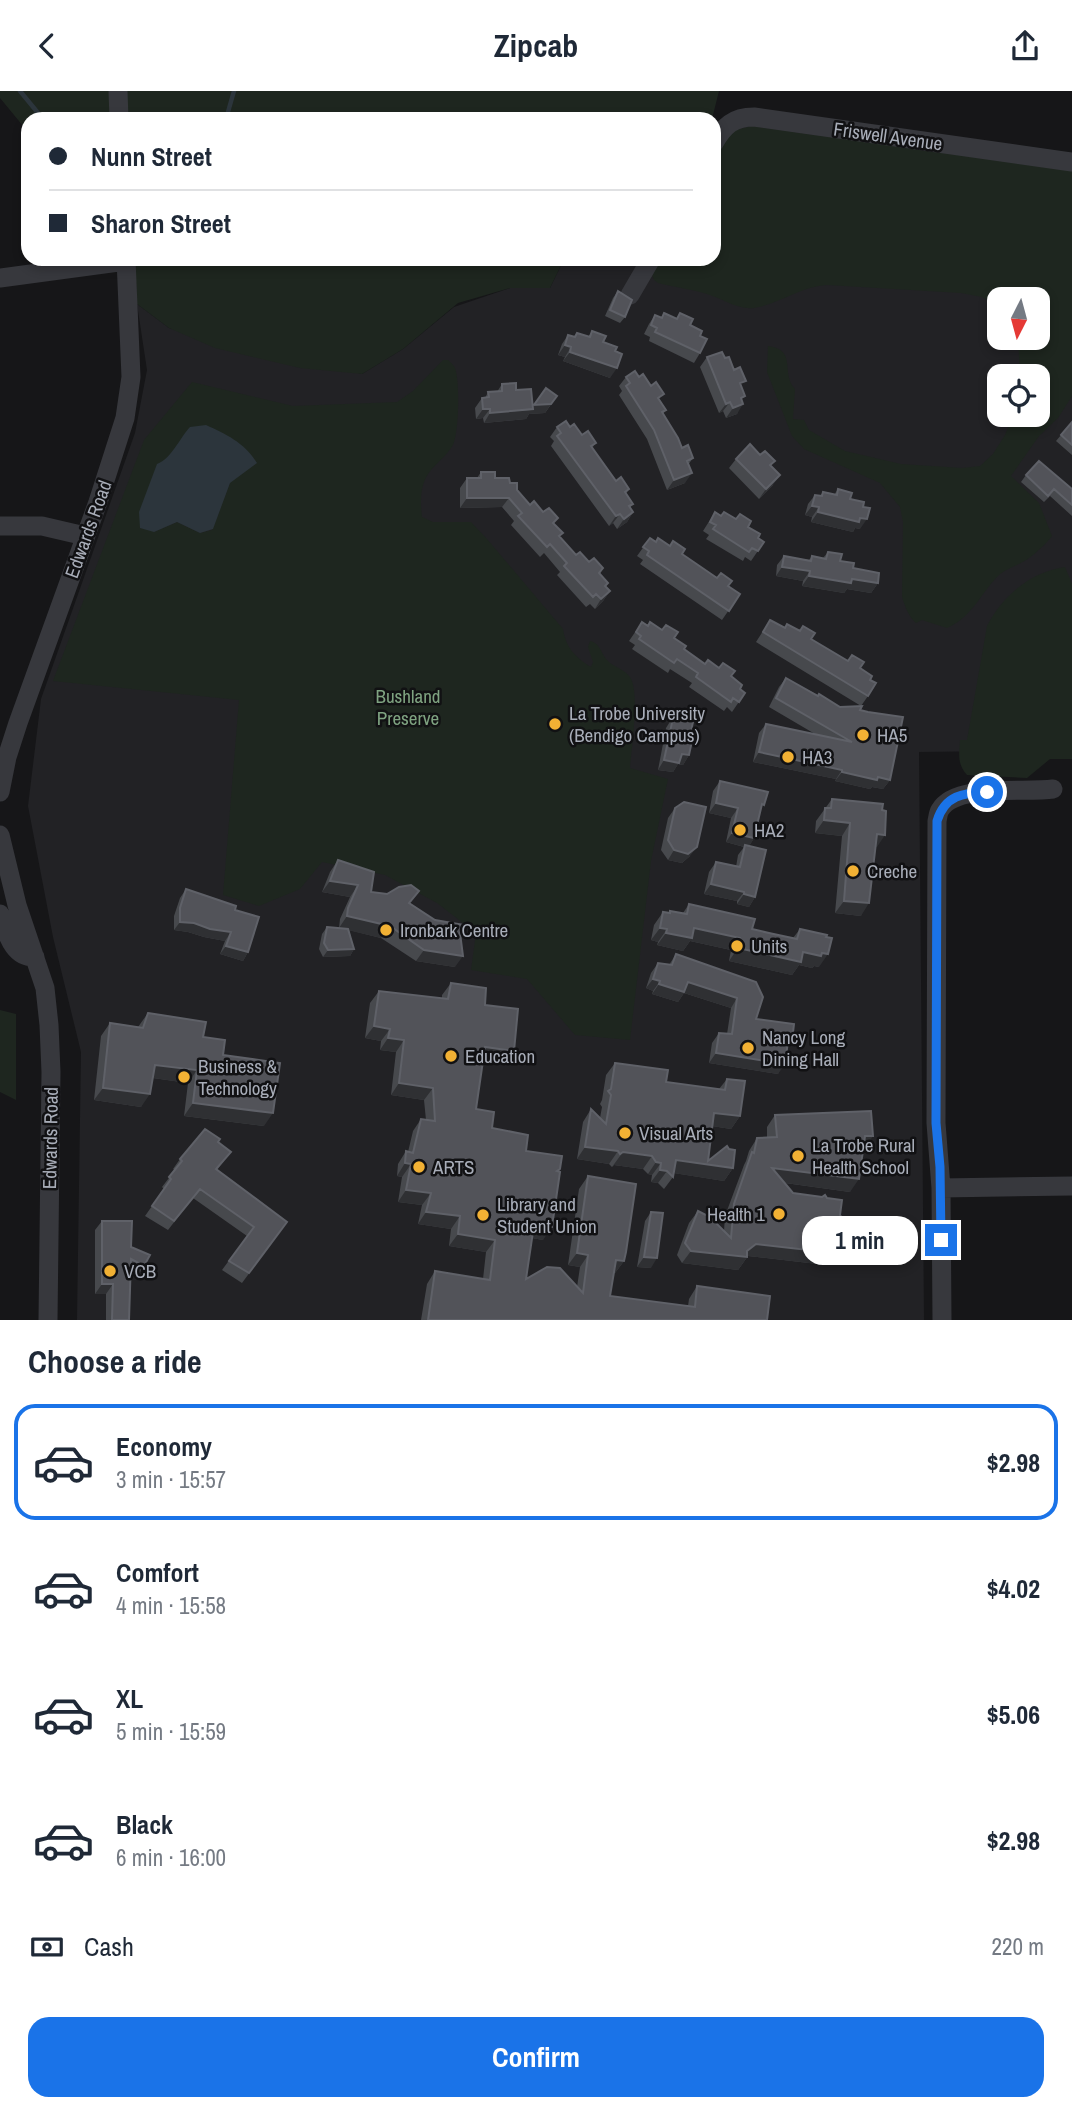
<!DOCTYPE html>
<html lang="en">
<head>
<meta charset="utf-8">
<style>
  :root { --surface:#fff; --page:#f6f6f7; --text:#1f2937; --muted:#747a83; --line:#e0e1e3; --accent:#1a73e8 }
  body { margin:0; font-family:"Archivo Narrow",sans-serif; background:var(--page); color:var(--text); height:100vh; display:flex; flex-direction:column; font-size:26px; white-space:nowrap }
  * { box-sizing:border-box; margin:0 }
  p { font-size:23px; color:var(--muted) }
  .icon { flex:none; width:38px; height:38px; fill:none; stroke:currentColor; stroke-width:2; stroke-linecap:round; stroke-linejoin:round }
  .map { position:relative; height:1229px; overflow:hidden }
  .side { display:flex; flex-direction:column; background:var(--surface); flex:1 }
  .side>* { flex:none }
  .hud { position:absolute; left:21px; top:21px; width:700px; height:154px; border-radius:21px; box-shadow:0 4px 10px #0003; display:grid; align-content:center; height:154px; padding:0 28px; background:var(--surface) }
  .needle { width:46px; rotate:186deg }
  .fabs { position:absolute; left:987px; top:196px; display:grid; gap:14px }
  .fabs a { display:grid; place-items:center; width:63px; height:63px; border-radius:14px; background:var(--surface); box-shadow:0 4px 10px #0003; font-size:35px }
  .end { position:absolute; width:32px; height:32px; margin:-16px; border:9px solid #1a73e8; background:#fff; box-shadow:0 0 0 4px #fff }
  .from { border-radius:50% }
  .bubble { position:absolute; height:49px; border-radius:21px; background:var(--surface); box-shadow:0 4px 10px #0003; font-size:23px; font-weight:700; line-height:49px; text-align:center }
  .hud b { display:flex; align-items:center; gap:24px; height:66px; font-size:26px }
  .hud b+b { border-top:2px solid var(--line) }
  .hud i { width:18px; height:18px; background:var(--text) }
  ul { padding:0; list-style:none }
  li { display:flex; align-items:center; gap:21px; height:116px; margin:0 14px 10px; padding:0 14px; border:4px solid transparent; border-radius:21px }
  li div { flex:1 }
  li b { display:block; font-size:26px }
  li em { font-style:normal; font-weight:700 }
  li.current { border-color:var(--accent) }
  li>.icon { width:63px; height:63px; stroke-width:1.5 }
  h2 { padding:0 28px; font-size:32px; line-height:84px }
  .pay { display:flex; align-items:center; gap:18px; height:77px; padding:0 28px; font-size:26px }
  .pay p { margin-inline-start:auto }
  .button { display:flex; gap:14px; margin-top:auto; padding:14px 28px }
  .button a { flex:1; height:80px; border-radius:21px; background:var(--accent); color:#fff; font-size:28px; font-weight:700; line-height:80px; text-align:center }
  header { display:flex; justify-content:space-between; align-items:center; height:91px; padding:0 28px; background:var(--surface); font-size:32px; font-weight:700 }
  .map>svg:first-child { display:block }
</style>
</head>
<body>
<header><svg class="icon" aria-label="back" viewBox="0 0 24 24"><path d="M15 5l-7 7 7 7"/></svg>Zipcab<svg class="icon" aria-label="share" viewBox="0 0 24 24"><path d="M12 15V3M7 8l5-5 5 5M5 13v7h14v-7"/></svg></header>
<div class="map">
<svg width="1072" height="1229" viewBox="0 0 1072 1229">
  <rect width="100%" height="100%" fill="#161618"/>
  <path fill="#222225" fill-rule="evenodd" d="M714,31L764,35L1072,80V659L919,661L924,1229H77L81,961L53,846L28,715L41,608L135,342L147,279L137,213L169,237L362,283L403,258L454,216L510,197H550L564,168H714ZM999,208H1038V247H999ZM999,285H1038V324H999Z"/>
  <path fill="#1e261f" fill-rule="evenodd" d="M0,0H719L712,28H28V41L0,7Z
    M752,35L1072,80V305L1058,327L1039,345L1011,385L1039,412L1052,445C1046,453 1037,461 1029,467C1020,474 1009,476 1000,483C981,501 973,526 947,537L922,529L916,532C908,525 905,515 902,506L903,431L900,416L880,392L804,358L792,345L767,281L768,255C798,259 780,282 795,298L793,328L804,329L809,339L845,360L901,373L962,377L980,375L993,363L1005,344L1013,324H1038V285H1020L1018,247H1038V208H999V216L982,206L961,202L827,194C802,195 779,213 754,217C738,219 721,207 707,203C691,198 674,196 658,192L654,189L652,184L659,168H714V70L727,47L734,39Z
    M135,168H564L550,197H510L458,212L403,258L362,283L300,277L215,257L169,237L137,213Z
    M443,269H448C451,272 453,273 455,277C460,290 459,341 453,354C447,364 439,370 431,379C420,392 420,409 422,426L433,431H471L487,448L563,538C566,557 575,566 591,576L593,571L588,556L590,550C601,553 600,561 607,569C613,576 624,578 629,585C641,597 631,659 630,677L668,688L651,770L630,949L575,944L527,888L471,879L476,842L437,812L385,784L322,771L300,798L259,815L223,804L239,609L53,590L144,349L192,291L293,315L397,311L413,300ZM166,369L230,392L212,439L200,442L177,431L154,441L157,374Z
    M1065,476L1072,493V668H1050L1027,687L967,684C957,673 959,663 960,649H967L987,535C1003,504 1031,481 1065,476Z
    M0,919L16,923V1009L0,1001Z"/>
  <path fill="#2c353c" d="M206,334C226,343 245,352 257,372L230,392L213,438L200,442L177,431L154,441L140,437L139,421L157,373C172,367 179,348 190,336Z"/>
  <g fill="none" stroke-linecap="round" stroke-linejoin="round">
    <path stroke="#2c353c" stroke-width="4.5" d="M20,0L43,28
      M226,28L234,0"/>
    <path stroke="#37383d" stroke-width="19" d="M118,0L119,28
      M714,52C724,35 733,26 754,26L1072,71
      M0,187L126,170
      M630,204L651,168
      M0,435H42L85,445
      M0,701L7,666L18,632L98,411L125,327L131,286L126,168
      M0,744L17,814L45,897L49,934L51,981L48,1229
      M0,823C7,841 12,867 35,866
      M941,1097L1072,1095
      M942,1229L941,1097L936,1032L937,730C938,726 938,722 940,719C955,692 1025,702 1053,698"/>
  </g>
  <path fill="#47494d" d="M618,200L625,226L620,232L605,225L613,207Z
    M664,222L676,228L680,222L690,234L700,245V262L694,272L649,250L650,246L644,243L649,233L655,224L661,226Z
    M592,240L603,251L615,260L610,287L563,270L565,266L558,264L562,253L568,244L574,246L577,242L588,246Z
    M707,266L725,267L741,296L742,310L737,323L726,327L723,320L719,322L700,276Z
    M626,286H639L660,309L666,319L663,323L682,357L693,367L688,374L685,392L667,399L647,348L619,304L622,300L619,295Z
    M502,293L516,299L532,317L557,305L545,322L529,323L526,328L484,332L483,327L476,328L475,317L482,307H485L488,301H497Z
    M1072,331V364L1056,350Z
    M557,336H570L582,344L596,352L592,357L616,390L629,398L626,403L633,413L630,417L633,421L627,431L617,438L613,432L609,435L551,355L554,350L550,346Z
    M760,364L775,370L771,375L773,394L759,408L729,377L736,368Z
    M481,381L495,387L510,392L530,414L554,433L560,446L576,464L603,477L600,483L608,492L606,496L610,500L603,510L595,518L590,513L586,516L557,484L560,481L544,462L540,466L511,434L514,430L502,416L460,417V397L467,387H477Z
    M1026,384L1072,398V425L1050,405L1044,411L1021,391Z
    M838,398L863,416L860,438L855,437L853,441L811,431L812,426L805,424L808,413L815,404L820,405L823,401L834,404Z
    M715,421L748,436L758,447L764,451L751,470L745,466L743,470L706,448L709,444L703,440Z
    M650,447L656,451L682,463L740,503L722,529L640,473L643,469L637,465Z
    M828,461L840,470L878,492L871,502L847,498L844,502L802,495L803,490L776,485L777,474L784,465L809,469L812,465L823,467Z
    M770,529L784,537L811,548L860,577L870,589L868,605L861,615L756,551Z
    M642,531L674,547L684,558L705,573L731,585L740,598L745,602L732,621L727,616L724,620L689,596L692,592L670,578L668,582L632,558L635,554L629,550Z
    M786,587L840,616L860,619L890,689L883,698L872,696L870,698L835,690L836,688L753,671L759,642L766,633L815,643L769,616L779,596Z
    M676,621L688,630L689,664L683,674L678,673L673,681L658,679L666,637Z
    M720,690L761,718L754,747L749,755L755,806L749,816L737,813V810L704,803L709,781L716,771L736,776L738,764L744,756L726,751L731,727L709,722L713,700Z
    M832,708L877,756H876L861,825L835,822L842,745L815,742L816,730Z
    M675,717L690,765L682,772L668,769L661,759L668,727Z
    M338,769L371,801L410,813L435,829L460,842L455,876L416,870L381,847L349,839L354,858L350,865L323,866L319,858L322,843L327,836L344,838L339,837L340,828L350,806L322,801L330,781Z
    M186,798L235,819L248,861L243,870L220,863L225,850L204,846L188,841L174,839V825L180,807Z
    M689,813L752,838L793,847L800,838L819,876L814,875L812,877L799,874L792,884L729,870L731,859L690,850L683,860L657,854L658,851L651,849L654,834L663,821L669,822L670,820L683,822Z
    M676,863L756,891V928L792,950L787,957L778,983L709,972L712,952L719,942L727,943L731,917L684,902L678,911L652,903L653,900L646,897L651,882L658,872L669,874Z
    M451,892L485,914L505,972L483,969L476,1018L492,1037L558,1080L543,1149L532,1147L526,1188L577,1196L580,1176L568,1174L579,1098L588,1085L624,1170L615,1182H614L610,1205L688,1215L689,1208L697,1195L767,1229H421L427,1193L435,1180L483,1188L486,1161L449,1155L451,1138L418,1133L422,1114L398,1111L402,1086L397,1085L398,1073L406,1060L408,1061L413,1040L421,1028L426,1029L424,1009L391,1004L396,961L380,959L381,950L365,947L370,912L379,900L442,908V904Z
    M148,922L203,946L223,964L264,1035L184,1025L188,992L153,987L141,1016L94,1009L101,945L110,932L138,936Z
    M615,972L666,991L719,998L727,988L740,1025L731,1038L712,1035L708,1070L733,1077L724,1090L674,1082L673,1086L664,1098L658,1092L651,1091L652,1084L648,1083L643,1078L614,1074L612,1076L609,1073L577,1068L583,1031L591,1018L600,1027L602,1016L600,1013L602,1009L606,984Z
    M775,1024L873,1045L863,1057L850,1101L785,1092L793,1102L838,1131L834,1162L826,1174L748,1165L738,1179L682,1172L677,1164L689,1132L698,1120L724,1140L725,1125L744,1074L746,1070L749,1060L757,1047H767V1036Z
    M218,1051L224,1070L217,1079L287,1131L242,1192L222,1179L247,1145L193,1107L168,1139L145,1125L164,1098L162,1096L175,1079L173,1078L180,1068Z
    M651,1121V1177L637,1176L645,1130Z
    M102,1130L131,1156L144,1175L138,1184L131,1181L129,1229H106V1203H95V1139Z"/>
  <path fill="#2f3033" d="M565,254L571,256L565,266L558,264Z
    M570,261L617,277L610,287L563,270Z
    M730,311L723,320L719,322L726,313Z
    M551,313L545,322L529,323L526,328L484,332L490,322L531,319L534,314Z
    M743,313L737,323L726,327L733,317Z
    M483,318H490L483,327L476,328Z
    M692,382L685,392L667,399L674,389Z
    M780,384L773,394L759,408L766,398Z
    M467,407H509L502,416L460,417Z
    M812,415L819,416L812,426L805,424Z
    M633,421L627,431L617,438L624,428Z
    M818,421L867,428L860,438L855,437L853,441L811,431Z
    M620,423L613,432L609,435L616,425Z
    M782,476L810,480L803,490L776,485Z
    M809,485L852,488L878,492L871,502L847,498L844,502L802,495Z
    M610,500L603,510L595,518L601,508Z
    M759,661L842,679L836,688L753,671Z
    M682,663L689,664L683,674L678,673L673,681L658,679L664,669Z
    M842,681L878,686L890,689L883,698L872,696L870,698L835,690Z
    M716,712L738,717L731,727L709,722Z
    M824,729L850,732L842,745L815,742Z
    M732,742L754,747L748,757L726,751Z
    M877,743L885,744L877,756L868,755Z
    M697,756L690,765L682,772L668,769L674,759Z
    M330,790L358,794L350,806L322,801Z
    M711,793L744,801L737,810L704,803Z
    M744,803L755,806L749,816L737,813Z
    M844,810L869,812L861,825L835,822Z
    M347,825L390,835L381,847L339,837Z
    M180,831L194,832L231,841L225,850L204,846L188,841L174,839Z
    M660,837L667,838L658,851L651,849Z
    M694,837L740,847L731,859L690,850L683,860L657,854L666,842Z
    M226,855L248,861L243,870L220,863Z
    M738,857L822,862L828,863L819,876L814,875L812,877L799,874L792,884L729,870Z
    M354,858L350,865L323,866L328,859Z
    M424,859L463,865L455,876L416,870Z
    M653,888L660,890L653,900L646,897Z
    M688,891L737,907L731,917L684,902L678,911L652,903L659,893Z
    M374,935L390,938L381,950L365,947Z
    M388,947L404,949L396,961L380,959Z
    M485,956L514,960L505,972L477,968Z
    M716,962L785,973L778,983L709,972Z
    M155,974L197,979L188,992L146,986Z
    M399,992L433,997L424,1009L391,1004Z
    M103,997L150,1003L141,1016L94,1009Z
    M193,1012L273,1022L264,1035L184,1025Z
    M714,1022L740,1025L731,1038L705,1034Z
    M865,1045H873L864,1057H856Z
    M585,1056L618,1060L609,1073L577,1068Z
    M623,1061L652,1065L643,1078L614,1074L612,1076Z
    M676,1069L733,1077L724,1090L667,1081Z
    M656,1071L661,1072L652,1084L648,1083Z
    M405,1072L411,1073L402,1086L397,1085Z
    M772,1077L859,1088L850,1101L764,1089Z
    M660,1079L667,1080L658,1092L651,1091Z
    M406,1099L431,1102L422,1114L398,1111Z
    M426,1121L460,1125L451,1138L418,1133Z
    M534,1134L552,1136L543,1149L526,1146Z
    M458,1143L495,1149L486,1161L449,1155Z
    M756,1153L834,1162L826,1174L748,1165L738,1179L682,1172L691,1160Z
    M577,1162L588,1164L580,1176L568,1174Z
    M644,1166L657,1167L651,1177L637,1176Z
    M616,1169L624,1170L615,1182L607,1181Z
    M102,1193H113L106,1203H95Z"/>
  <path fill="#525359" stroke="#5f6168" stroke-width="2" d="M618,200L632,209L625,226L610,219Z
    M664,222L677,228L680,222L693,228L690,234L702,240L700,245L707,248L700,262L655,241L657,237L651,234L655,224L662,227Z
    M592,240L606,245L603,251L617,256L615,260L622,263L617,277L570,261L571,256L565,254L568,244L575,246L577,242L590,246Z
    M722,261L725,267L729,266L734,279L740,276L746,290L740,292L745,305L741,307L743,313L733,317L730,311L726,313L707,266Z
    M635,280L639,286L643,283L651,295L656,291L664,303L658,307L666,319L662,321L678,347L682,357L688,354L693,367L687,370L692,382L674,389L654,339L626,295L630,292L626,286Z
    M516,292V299L531,298L533,318L490,322V318H483L482,307L489,306L488,301L502,300V293Z
    M546,297L557,305L551,313L534,314Z
    M566,330L570,336L574,333L582,344L588,340L596,352L591,355L616,390L621,386L629,398L625,401L633,413L629,415L633,421L624,428L620,423L616,425L557,345L561,342L557,336Z
    M1072,331V354L1061,344Z
    M750,353L760,364L765,360L775,370L770,374L780,384L766,398L736,368Z
    M1039,370L1072,398V414L1054,398L1048,405L1026,384Z
    M481,381H495V387H509L510,392H517V399L530,414L534,410L543,421L549,417L558,427L553,432L563,442L559,445L576,464L580,461L589,471L594,467L603,477L599,482L608,492L605,495L610,500L601,508L596,503L593,506L564,475L567,472L550,453L547,456L518,425L522,422L509,407H467V387H481Z
    M838,398L852,402L850,408L864,411L863,416L870,417L867,428L860,427L859,431L818,421L819,416L812,415L815,404L822,405L823,401L837,404Z
    M715,421L721,425L724,421L736,428L740,423L751,430L748,436L760,443L758,447L764,451L758,460L752,457L749,461L713,438L716,434L710,431Z
    M650,447L656,451L658,447L670,455L673,450L685,458L682,463L717,487L721,482L732,490L728,495L740,503L729,520L647,464L649,460L643,456Z
    M828,461L842,463L840,470L854,472L853,477L879,482L878,492L852,488L851,492L809,485L810,480L782,476L784,465L811,470L812,465L826,468Z
    M770,529L785,537L787,533L800,540L803,535L815,542L811,548L848,570L852,564L864,571L860,577L872,585L870,589L876,592L868,605L763,541Z
    M642,531L648,535L650,531L662,539L666,534L678,541L674,547L686,555L684,558L705,573L708,569L719,577L723,572L735,580L731,585L742,594L740,598L745,602L739,611L733,607L731,611L696,586L698,582L677,568L674,572L639,548L641,545L636,541Z
    M786,587L818,605L819,603L840,616L862,615L860,619L868,621L903,626L890,689L878,686L877,689L842,681V679L759,661L766,633L852,651L776,607Z
    M676,621L689,623L688,630L693,631L689,649L692,650L689,664L682,663L679,672L664,669L673,627H674Z
    M720,690L768,701L764,714L762,713L754,747L732,742L738,717L716,712Z
    M832,708L883,713L882,719L886,720L885,744L877,743L869,812L844,810L850,732L824,729L825,717H831Z
    M684,711L706,716L697,756L688,763L674,759L668,749L675,717Z
    M745,754L766,759L755,806L744,803V801L711,793L716,771L740,776Z
    M338,769L374,781L371,801L387,803L399,796L411,794L419,800L409,812L435,829L464,834L460,842L463,865L424,859L390,835L347,825L348,817L358,794L330,790Z
    M186,798L236,815L235,819L259,826L248,861L226,855L231,841L210,838L194,832L180,831V817Z
    M689,813L755,828L752,838L769,842L797,848L800,838L827,844L826,846L832,847L828,863L822,862L821,865L803,861L801,871L738,857L740,847L694,837L692,847L666,842L667,838L660,837L663,821L670,822V820L687,823Z
    M327,836L348,838L354,858L328,859L324,852Z
    M676,863L756,891L763,906L756,928L794,933L792,950H788L785,973L716,962L719,942L732,943L737,907L688,891L684,901L659,893L660,890L653,888L658,872L672,874Z
    M451,892L486,897L485,914L518,918L514,960L485,956L476,1018L494,1021L492,1037L528,1044L526,1060L562,1065L560,1078L557,1080L560,1081L552,1136L534,1134L526,1188L547,1176L560,1177L583,1202L588,1164L577,1162L588,1085L636,1093L626,1161L624,1170L616,1169L610,1205L695,1216L697,1195L770,1205L767,1229H428L435,1180L490,1189L495,1149L458,1143L460,1125L426,1121L431,1102L406,1099L411,1073L405,1072L406,1060L413,1062L421,1028L435,1030L433,997L399,992L404,949L388,947L390,938L374,935L379,900L448,908Z
    M148,922L206,931L203,946L225,949L223,964L280,972L273,1022L193,1012L197,979L155,974L150,1003L103,997L110,932L143,937Z
    M615,972L668,979L666,991L725,999L727,988L745,990L740,1025L714,1022L708,1070L727,1055L729,1058L735,1059L733,1077L676,1069L673,1086L667,1080L660,1079L661,1072L656,1071L652,1065L623,1061L620,1063L618,1060L585,1056L591,1018L606,1033L611,1004L608,1000L611,998Z
    M871,1020L873,1045H865L859,1088L772,1077L793,1102L822,1106L825,1104L827,1107L842,1109L840,1124L842,1127L839,1129L834,1162L756,1153L747,1160V1166L691,1160L685,1152L698,1120L710,1126L731,1147L734,1113L752,1061L754,1062L757,1047L777,1046L775,1024Z
    M205,1038L220,1048L218,1051L231,1061L216,1078L287,1131L249,1182L229,1170L254,1136L200,1098L174,1130L152,1115L171,1088L169,1086L182,1070L180,1068Z
    M651,1121L663,1122L657,1167L644,1166Z
    M102,1130H132L131,1156L150,1164L144,1175L131,1168L129,1229H112L113,1193H102Z"/>
  <g fill="none" stroke-linecap="round" stroke-linejoin="round">
    <path stroke="#1a73e8" stroke-width="9" d="M941,1149L940,1076L936,1032L937,730C945,704 963,702 987,701"/>
  </g>
  <g fill="#f2b134" stroke="#111113" stroke-width="2.5">
    <circle cx="555" cy="633" r="7"/>
    <circle cx="863" cy="644" r="7"/>
    <circle cx="788" cy="666" r="7"/>
    <circle cx="740" cy="739" r="7"/>
    <circle cx="853" cy="780" r="7"/>
    <circle cx="386" cy="839" r="7"/>
    <circle cx="737" cy="855" r="7"/>
    <circle cx="748" cy="957" r="7"/>
    <circle cx="451" cy="965" r="7"/>
    <circle cx="184" cy="986" r="7"/>
    <circle cx="625" cy="1042" r="7"/>
    <circle cx="798" cy="1065" r="7"/>
    <circle cx="419" cy="1076" r="7"/>
    <circle cx="779" cy="1123" r="7"/>
    <circle cx="483" cy="1124" r="7"/>
    <circle cx="110" cy="1180" r="7"/>
  </g>
  <g text-anchor="middle" stroke-width="5" stroke-linejoin="round" paint-order="stroke">
    <g font-size="19" fill="#a8adb8" stroke="#111113">
      <text transform="translate(888 45) rotate(8)" y="7">Friswell Avenue</text>
      <text transform="translate(88 438) rotate(-70)" y="7">Edwards Road</text>
      <text transform="translate(50 1047) rotate(-89)" y="7">Edwards Road</text>
    </g>
    <g font-size="19" fill="#7fa381" stroke="#111113">
      <text x="408" y="612">Bushland<tspan x="408" dy="22">Preserve</tspan></text>
    </g>
    <g font-size="19" fill="#a8adb8" stroke="#111113" text-anchor="start">
      <text x="569" y="629">La Trobe University<tspan x="569" dy="22">(Bendigo Campus)</tspan></text>
      <text x="877" y="651">HA5</text>
      <text x="802" y="673">HA3</text>
      <text x="754" y="746">HA2</text>
      <text x="867" y="787">Creche</text>
      <text x="400" y="846">Ironbark Centre</text>
      <text x="751" y="862">Units</text>
      <text x="762" y="953">Nancy Long<tspan x="762" dy="22">Dining Hall</tspan></text>
      <text x="465" y="972">Education</text>
      <text x="198" y="982">Business &amp;<tspan x="198" dy="22">Technology</tspan></text>
      <text x="639" y="1049">Visual Arts</text>
      <text x="812" y="1061">La Trobe Rural<tspan x="812" dy="22">Health School</tspan></text>
      <text x="433" y="1083">ARTS</text>
      <text x="497" y="1120">Library and<tspan x="497" dy="22">Student Union</tspan></text>
      <text x="765" y="1130" text-anchor="end">Health 1</text>
      <text x="124" y="1187">VCB</text>
    </g>
  </g>
</svg>
<div class="fabs">
<a><svg class="needle" viewBox="-14 -14 28 28"><path d="M0-13l5 13h-10z" fill="#e53935"/><path d="M0 13l5-13h-10z" fill="#747a83"/></svg></a>
<a><svg class="icon" aria-label="locate" viewBox="0 0 24 24"><circle cx="12" cy="12" r="6"/><path d="M12 2v4M12 18v4M2 12h4M18 12h4"/></svg></a>
</div>
<i class="end from" style="left:987px;top:701px"></i>
<i class="end" style="left:941px;top:1149px"></i>
<div class="bubble" style="left:802px;top:1125px;width:116px">1 min</div>
<div class="hud">
<b><i class="from"></i>Nunn Street</b>
<b><i></i>Sharon Street</b>
</div>
</div>
<section class="side">
<h2>Choose a ride</h2>
<ul>
<li class="current"><svg class="icon" aria-label="car" viewBox="0 0 24 24"><path d="M5 17H2v-5l4-1 3-4h7l3 4 3 1v5h-3M9 17h6M6 11h13"/><circle cx="7" cy="17" r="2"/><circle cx="17" cy="17" r="2"/></svg><div><b>Economy</b><p>3 min · 15:57</p></div><em>$2.98</em></li>
<li><svg class="icon" aria-label="car" viewBox="0 0 24 24"><path d="M5 17H2v-5l4-1 3-4h7l3 4 3 1v5h-3M9 17h6M6 11h13"/><circle cx="7" cy="17" r="2"/><circle cx="17" cy="17" r="2"/></svg><div><b>Comfort</b><p>4 min · 15:58</p></div><em>$4.02</em></li>
<li><svg class="icon" aria-label="car" viewBox="0 0 24 24"><path d="M5 17H2v-5l4-1 3-4h7l3 4 3 1v5h-3M9 17h6M6 11h13"/><circle cx="7" cy="17" r="2"/><circle cx="17" cy="17" r="2"/></svg><div><b>XL</b><p>5 min · 15:59</p></div><em>$5.06</em></li>
<li><svg class="icon" aria-label="car" viewBox="0 0 24 24"><path d="M5 17H2v-5l4-1 3-4h7l3 4 3 1v5h-3M9 17h6M6 11h13"/><circle cx="7" cy="17" r="2"/><circle cx="17" cy="17" r="2"/></svg><div><b>Black</b><p>6 min · 16:00</p></div><em>$2.98</em></li>
</ul>
<div class="pay"><svg class="icon" aria-label="cash" viewBox="0 0 24 24"><path d="M3 7h18v10H3z"/><circle cx="12" cy="12" r="2"/></svg>Cash<p>220 m</p></div>
<div class="button"><a>Confirm</a></div>
</section>
</body>
</html>
